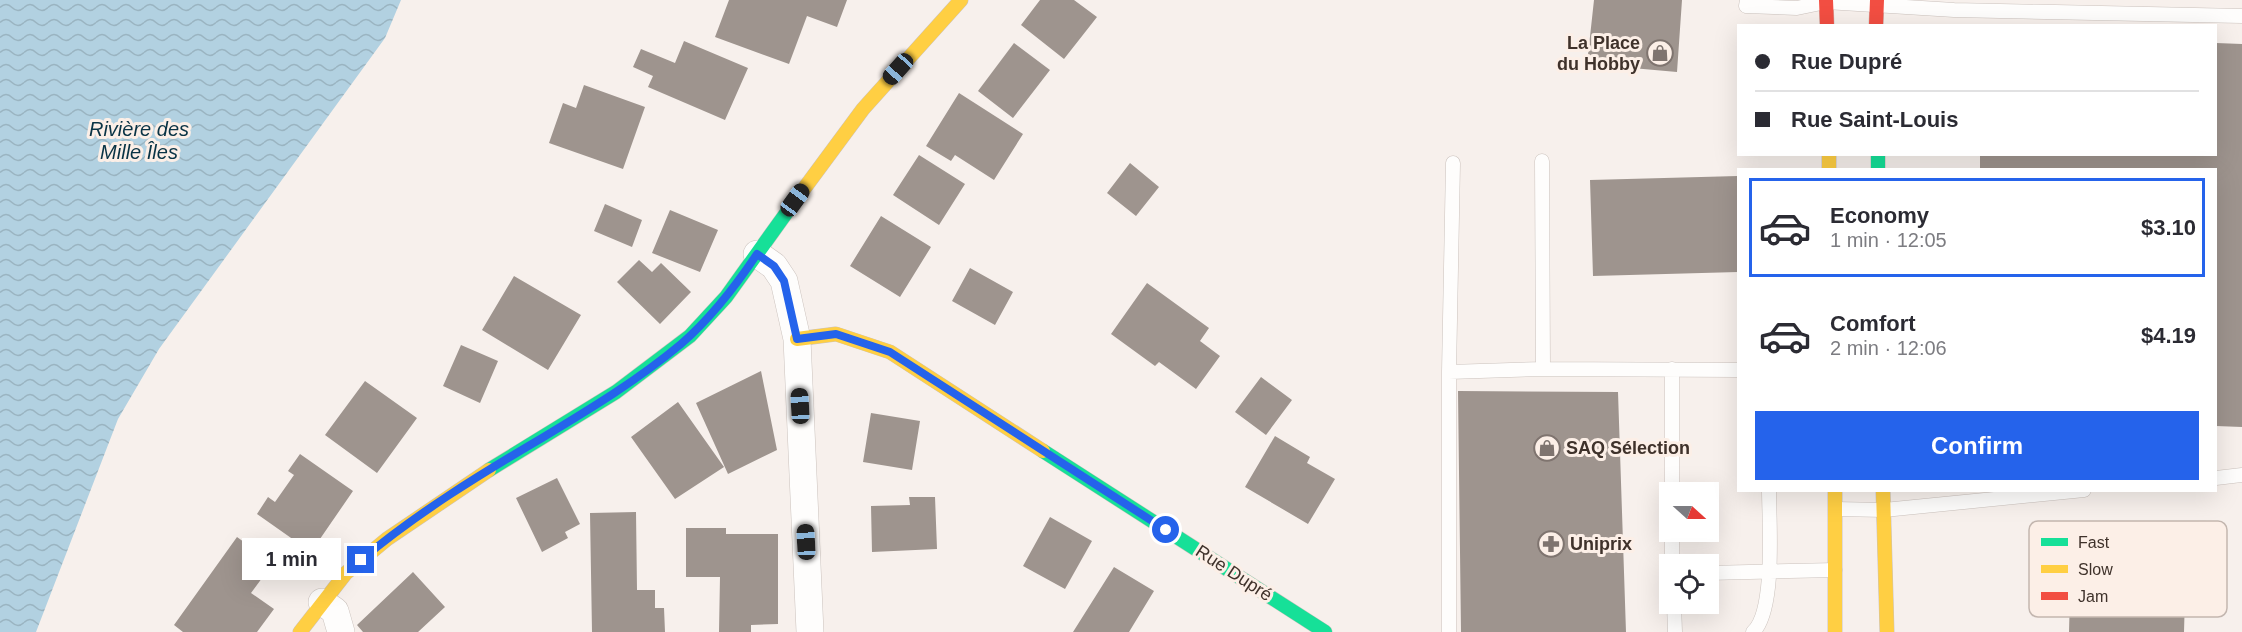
<!DOCTYPE html>
<html lang="en">
<head>
<meta charset="utf-8">
<style>
  :root { --surface:#fff; --page:#f7f7f7; --text:#2b2b33; --muted:#7c7c81; --line:#e1e1e2; --accent:#2563eb }
  body { margin:0; font-family:Arial,sans-serif; background:var(--page); color:var(--text); height:100vh; display:flex; flex-direction:column; font-size:22px; white-space:nowrap }
  * { box-sizing:border-box; margin:0 }
  p { font-size:20px; color:var(--muted) }
  .icon { flex:none; width:33px; height:33px; fill:none; stroke:currentColor; stroke-width:2; stroke-linecap:round; stroke-linejoin:round }
  .map { position:relative; flex:1; overflow:hidden }
  .drawer { position:absolute; left:1737px; top:168px; width:480px; height:324px; display:flex; flex-direction:column; background:var(--surface); border-radius:0px; box-shadow:0 6px 24px #0002 }
  .drawer>* { flex:none }
  .hud { position:absolute; left:1737px; top:24px; width:480px; height:132px; border-radius:0px; box-shadow:0 6px 24px #0002; display:grid; align-content:center; height:132px; padding:0 18px; background:var(--surface) }
  .needle { width:39px; rotate:111deg }
  .fabs { position:absolute; left:1659px; top:482px; display:grid; gap:12px }
  .fabs a { display:grid; place-items:center; width:60px; height:60px; border-radius:0px; background:var(--surface); box-shadow:0 6px 24px #0002; font-size:30px }
  .end { position:absolute; width:27px; height:27px; margin:-14px; border:8px solid #2563eb; background:#fff; box-shadow:0 0 0 3px #fff }
  .from { border-radius:50% }
  .bubble { position:absolute; height:42px; border-radius:0px; background:var(--surface); box-shadow:0 6px 24px #0002; font-size:20px; font-weight:700; line-height:42px; text-align:center }
  .car { position:absolute; width:18px; height:36px; margin:-18px -9px; border-radius:8px; box-shadow:0 0 4px 2px #0007; background:linear-gradient(#222 24%,#8ab4d8 0 40%,#222 0 76%,#8ab4d8 0 86%,#222 0) }
  .hud b { display:flex; align-items:center; gap:21px; height:57px; font-size:22px }
  .hud b+b { border-top:2px solid var(--line) }
  .hud i { width:15px; height:15px; background:var(--text) }
  ul { padding:10px 0 0; list-style:none }
  li { display:flex; align-items:center; gap:18px; height:99px; margin:0 12px 9px; padding:0 6px; border:3px solid transparent; border-radius:0px }
  li div { flex:1 }
  li b { display:block; font-size:22px }
  li em { font-style:normal; font-weight:700 }
  li.active { border-color:var(--accent) }
  li>.icon { width:54px; height:54px; stroke-width:1.5 }
  .primary-button { display:flex; gap:12px; margin-top:auto; padding:12px 18px }
  .primary-button a { flex:1; height:69px; border-radius:0px; background:var(--accent); color:#fff; font-size:24px; font-weight:700; line-height:69px; text-align:center }
  .map>svg:first-child { display:block }
</style>
</head>
<body>
<div class="map">
<svg width="2242" height="632" viewBox="0 0 2242 632">
  <defs>
    <pattern id="water-waves" width="16" height="10" patternUnits="userSpaceOnUse" patternTransform="scale(1.5)"><rect width="16" height="10" fill="#b2d1e1"/><path d="M0 5q4-4 8 0t8 0" fill="none" stroke="#9ab4c1"/></pattern>
  </defs>
  <rect width="100%" height="100%" fill="#f7f0ec"/>
  <path fill="url(#water-waves)" d="M0,0H401L385,38L159,349L118,419L36,632H0Z"/>
  <path fill="#9e948e" d="M729,0H847L837,27L807,16L789,64L715,37Z
    M1040,0H1074L1097,17L1064,59L1021,25Z
    M1594,0H1682L1677,72L1587,64Z
    M684,41L748,68L725,120L648,87L653,76L633,67L641,49L675,63Z
    M1014,43L1050,70L1013,118L978,91Z
    M2216,43L2242,44V427L2216,426V170H1980V154H2216Z
    M584,85L645,107L623,169L549,143L563,103L576,108Z
    M959,93L1023,134L994,180L955,155L951,161L926,146Z
    M919,155L965,184L939,225L893,195Z
    M1130,163L1159,187L1136,216L1107,193Z
    M1738,176V272L1593,276L1590,180Z
    M605,204L642,220L632,247L594,231Z
    M670,210L718,230L700,272L652,253Z
    M881,216L931,247L900,297L850,266Z
    M639,260L652,272L661,263L691,292L660,324L617,282Z
    M970,268L1013,292L995,325L952,301Z
    M514,276L581,315L548,370L482,330Z
    M1147,283L1209,328L1200,341L1220,356L1196,389L1159,362L1155,366L1111,334Z
    M461,345L498,361L480,403L443,386Z
    M761,371L777,450L728,474L696,403Z
    M1261,377L1292,400L1266,435L1235,412Z
    M365,381L417,418L377,473L325,435Z
    M1458,391L1618,392L1626,632H1461Z
    M678,402L724,467L675,499L631,437Z
    M871,413L920,421L912,470L863,462Z
    M1275,436L1310,457L1307,463L1335,479L1308,524L1245,487Z
    M300,454L353,491L311,552L257,514L268,497L275,502L294,475L288,471Z
    M557,478L580,524L565,532L568,538L542,552L516,498Z
    M909,497H935L937,549L872,552L871,506L910,505Z
    M636,512L637,590H655V608H664L665,632H592L590,513Z
    M1050,517L1092,541L1065,589L1023,566Z
    M686,528H726V534H778V624L751,625V632H719L720,577H686Z
    M237,537L273,563L251,593L274,609L257,632H183L174,625Z
    M1114,567L1154,591L1129,632H1073Z
    M413,572L445,607L418,632H363L357,625Z
    M2070,595L2185,596L2184,632H2069Z"/>
  <g fill="none" stroke-linecap="round" stroke-linejoin="round">
    <g stroke="#cbc2bd" stroke-width="15">
      <path id="lane" d="M1747,0L1746,6L1797,8L1826,2L1954,10L2242,16
        M1542,161L1543,369
        M1672,369V492
        M1449,372L1543,369L1738,370
        M2216,478L2242,475
        M1836,509L1884,510L2084,490
        M1672,531V564
        M1708,573L1835,570
        M1674,603L1675,632
        M1449,632V372L1453,163
        M1753,632C1776,611 1769,521 1769,490"/>
    </g>
    <g stroke="#cbc2bd" stroke-width="28">
      <path id="street" d="M757,254L774,266L784,281L797,339L810,632
        M322,602L335,611L341,632"/>
    </g>
    <g stroke="#cbc2bd" stroke-width="15">
      <path id="fast" d="M1878,154V170
        M1043,451L1325,632
        M489,470L616,392L690,336L726,297L792,205"/>
    </g>
    <g stroke="#cbc2bd" stroke-width="15">
      <path id="slow" d="M1829,154V170
        M792,205L863,109L961,0
        M797,339L836,334L890,352L1043,451
        M1835,490V632
        M1883,490L1887,632
        M300,632L346,573L387,539L489,470"/>
    </g>
    <g stroke="#cbc2bd" stroke-width="15">
      <path id="jam" d="M1826,0L1827,26
        M1876,26L1877,0"/>
    </g>
    <use href="#lane" stroke="#fefdfc" stroke-width="14"/>
    <use href="#street" stroke="#fefdfc" stroke-width="27"/>
    <use href="#fast" stroke="#16e098" stroke-width="14"/>
    <use href="#slow" stroke="#ffcf43" stroke-width="14"/>
    <use href="#jam" stroke="#f24e42" stroke-width="14"/>
  </g>
  <g fill="none" stroke-linecap="round" stroke-linejoin="round">
    <path stroke="#2563eb" stroke-width="8" d="M361,560C417,513 479,475 542,438C590,409 638,380 681,344C711,318 735,287 757,254L774,266L784,281L797,339L836,334L890,352L1166,530"/>
  </g>
  <defs>
    <g id="shop-ring" transform="scale(1.35)"><circle r="9.5" fill="#fcefe7" stroke="#7f746f" stroke-width="1.5"/><path d="M-5-2.5h2.3a2.7 3.5 0 0 1 5.4 0H5L5.5 6h-11ZM-1.5-2.5h3a1.5 2.3 0 0 0-3 0Z" fill="#7f746f"/></g>
    <g id="pharmacy-ring" transform="scale(1.35)"><circle r="9.5" fill="#fcefe7" stroke="#7f746f" stroke-width="1.5"/><path d="M-2-6h4v4h4v4h-4v4h-4v-4h-4v-4h4Z" fill="#7f746f"/></g>
  </defs>
  <g fill-rule="evenodd">
    <use href="#shop-ring" x="1660" y="53"/>
    <use href="#shop-ring" x="1547" y="448"/>
    <use href="#pharmacy-ring" x="1551" y="544"/>
  </g>
  <g text-anchor="middle" stroke-width="6" stroke-linejoin="round" paint-order="stroke">
    <g font-size="18" font-weight="bold" fill="#3f322b" stroke="#fcefe7" text-anchor="start">
      <text x="1640" y="49" text-anchor="end">La Place<tspan x="1640" dy="21">du Hobby</tspan></text>
      <text x="1566" y="454">SAQ Sélection</text>
      <text x="1570" y="550">Uniprix</text>
    </g>
    <g font-size="18" fill="#3f322b" stroke="#fcefe7">
      <text transform="translate(1234 573) rotate(33)" y="6">Rue Dupré</text>
    </g>
    <g font-size="20" font-style="italic" fill="#093345" stroke="#fcefe7">
      <text x="139" y="136">Rivière des<tspan x="139" dy="23">Mille Îles</tspan></text>
    </g>
  </g>
  <rect x="2029" y="521" width="198" height="96" rx="9" fill="#fcefe7" stroke="#c3b6af" stroke-width="1.5"/>
  <rect x="2041" y="538" width="27" height="8" fill="#16e098"/>
  <rect x="2041" y="565" width="27" height="8" fill="#ffcf43"/>
  <rect x="2041" y="592" width="27" height="8" fill="#f24e42"/>
  <g font-size="16" fill="#3f322b">
    <text x="2078" y="548">Fast</text>
    <text x="2078" y="575">Slow</text>
    <text x="2078" y="602">Jam</text>
  </g>
</svg>
<div class="fabs">
<a><svg class="needle" viewBox="-14 -14 28 28"><path d="M0-13l5 13h-10z" fill="#e53935"/><path d="M0 13l5-13h-10z" fill="#7c7c81"/></svg></a>
<a><svg class="icon" aria-label="locate" viewBox="0 0 24 24"><circle cx="12" cy="12" r="6"/><path d="M12 2v4M12 18v4M2 12h4M18 12h4"/></svg></a>
</div>
<i class="end from" style="left:1166px;top:530px"></i>
<i class="end" style="left:361px;top:560px"></i>
<div class="bubble" style="left:242px;top:538px;width:99px">1 min</div>
<i class="car" style="left:898px;top:69px;rotate:222deg"></i>
<i class="car" style="left:795px;top:200px;rotate:36deg"></i>
<i class="car" style="left:800px;top:406px;rotate:357deg"></i>
<i class="car" style="left:806px;top:542px;rotate:357deg"></i>
<div class="hud">
<b><i class="from"></i>Rue Dupré</b>
<b><i></i>Rue Saint-Louis</b>
</div>
<section class="drawer">
<ul>
<li class="active"><svg class="icon" aria-label="car" viewBox="0 0 24 24"><path d="M5 17H2v-5l4-1 3-4h7l3 4 3 1v5h-3M9 17h6M6 11h13"/><circle cx="7" cy="17" r="2"/><circle cx="17" cy="17" r="2"/></svg><div><b>Economy</b><p>1 min · 12:05</p></div><em>$3.10</em></li>
<li><svg class="icon" aria-label="car" viewBox="0 0 24 24"><path d="M5 17H2v-5l4-1 3-4h7l3 4 3 1v5h-3M9 17h6M6 11h13"/><circle cx="7" cy="17" r="2"/><circle cx="17" cy="17" r="2"/></svg><div><b>Comfort</b><p>2 min · 12:06</p></div><em>$4.19</em></li>
</ul>
<div class="primary-button"><a>Confirm</a></div>
</section>
</div>
</body>
</html>
